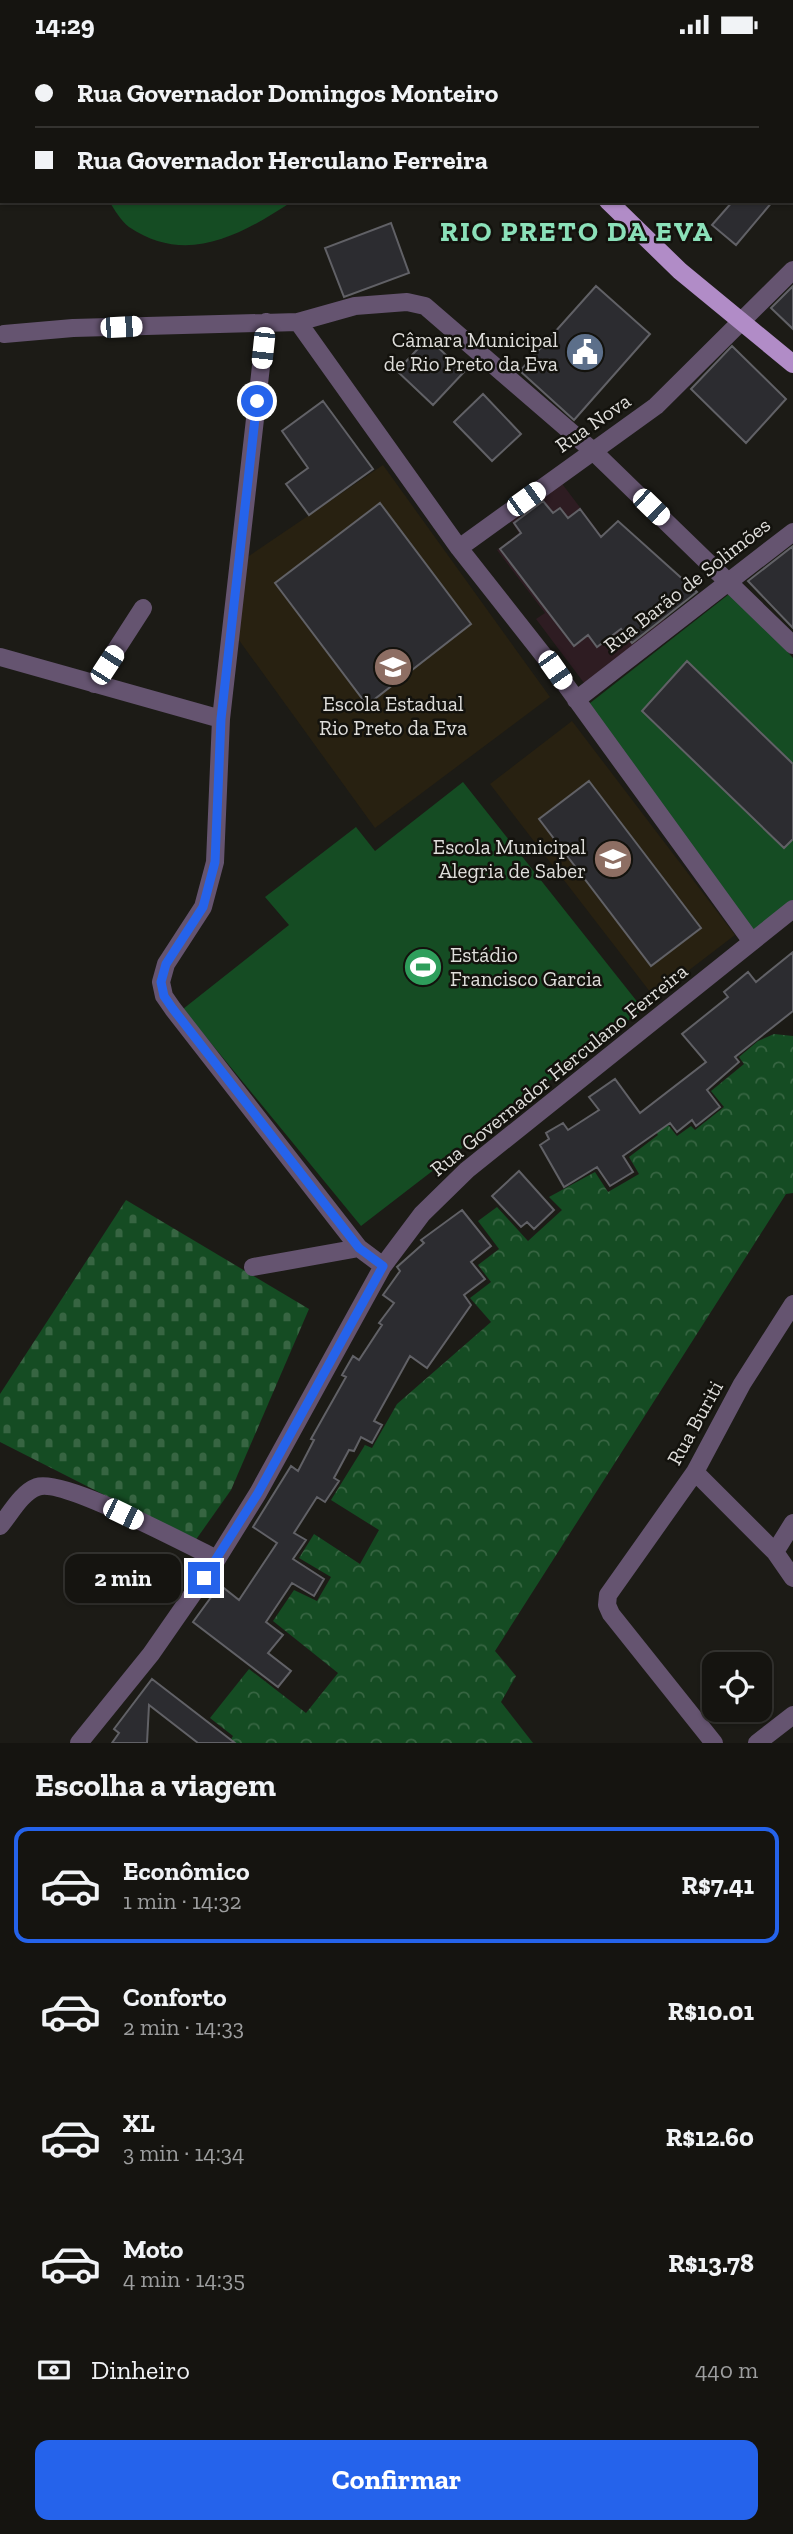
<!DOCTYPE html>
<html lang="pt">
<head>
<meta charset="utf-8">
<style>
  :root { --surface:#151410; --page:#1e1d19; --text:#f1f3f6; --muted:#9d9e9f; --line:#343330; --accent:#2563eb }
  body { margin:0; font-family:"Zilla Slab",serif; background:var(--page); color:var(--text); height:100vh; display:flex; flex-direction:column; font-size:26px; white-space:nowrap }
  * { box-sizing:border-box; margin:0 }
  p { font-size:23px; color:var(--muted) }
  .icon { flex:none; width:38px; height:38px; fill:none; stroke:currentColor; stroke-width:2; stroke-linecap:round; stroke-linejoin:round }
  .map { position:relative; height:1694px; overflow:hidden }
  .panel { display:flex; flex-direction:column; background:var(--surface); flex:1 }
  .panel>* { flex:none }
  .hud { position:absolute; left:0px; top:0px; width:794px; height:154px; box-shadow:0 2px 5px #0004,0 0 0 2px var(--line); display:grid; align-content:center; height:154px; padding:0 35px; background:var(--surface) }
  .fabs { position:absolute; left:702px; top:1603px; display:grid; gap:14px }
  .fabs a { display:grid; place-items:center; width:70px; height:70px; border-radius:14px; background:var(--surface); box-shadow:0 2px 5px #0004,0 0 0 2px var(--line); font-size:35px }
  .end { position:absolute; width:32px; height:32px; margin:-16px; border:9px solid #2563eb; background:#fff; box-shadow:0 0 0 4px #fff }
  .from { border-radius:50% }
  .bubble { position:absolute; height:49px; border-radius:14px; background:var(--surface); box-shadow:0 2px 5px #0004,0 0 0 2px var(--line); font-size:23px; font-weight:800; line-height:49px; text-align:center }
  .car { position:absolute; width:21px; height:42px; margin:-21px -10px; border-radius:9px; box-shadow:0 0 5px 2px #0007; background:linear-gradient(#fff 24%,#345 0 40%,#fff 0 76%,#345 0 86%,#fff 0) }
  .hud b { display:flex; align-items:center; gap:24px; height:66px; font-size:26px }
  .hud b+b { border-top:2px solid var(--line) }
  .hud i { width:18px; height:18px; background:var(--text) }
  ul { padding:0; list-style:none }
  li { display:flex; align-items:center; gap:21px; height:116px; margin:0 14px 10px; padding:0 21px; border:4px solid transparent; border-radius:14px }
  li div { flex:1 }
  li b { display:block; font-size:26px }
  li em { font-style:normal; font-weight:800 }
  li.active { border-color:var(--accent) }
  li>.icon { width:63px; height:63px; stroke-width:1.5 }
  h2 { padding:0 35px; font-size:32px; line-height:84px }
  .pay { display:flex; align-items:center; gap:18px; height:77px; padding:0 35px; font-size:26px }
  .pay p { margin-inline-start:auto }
  .action { display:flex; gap:14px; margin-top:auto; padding:14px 35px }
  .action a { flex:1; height:80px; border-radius:14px; background:var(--accent); color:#fff; font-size:28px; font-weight:800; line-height:80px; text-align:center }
  .status { display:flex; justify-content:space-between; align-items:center; height:49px; padding:0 35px; background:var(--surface); direction:ltr }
  .status svg { height:19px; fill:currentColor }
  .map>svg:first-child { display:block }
</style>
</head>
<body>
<div class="status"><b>14:29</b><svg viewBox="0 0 49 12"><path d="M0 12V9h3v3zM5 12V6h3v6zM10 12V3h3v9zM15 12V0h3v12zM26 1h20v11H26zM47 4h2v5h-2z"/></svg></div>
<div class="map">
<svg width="793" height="1694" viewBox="0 0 793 1694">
  <defs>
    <pattern id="forest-crowns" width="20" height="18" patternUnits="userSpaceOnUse" patternTransform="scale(1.75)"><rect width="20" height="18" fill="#154c23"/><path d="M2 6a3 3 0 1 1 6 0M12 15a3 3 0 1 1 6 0" fill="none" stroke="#376542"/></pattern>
    <pattern id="cemetery-stones" width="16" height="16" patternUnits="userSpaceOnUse" patternTransform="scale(1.75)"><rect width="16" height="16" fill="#154c23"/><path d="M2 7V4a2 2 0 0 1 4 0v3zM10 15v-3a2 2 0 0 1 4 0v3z" fill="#376542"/></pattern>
  </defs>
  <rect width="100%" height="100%" fill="#1c1b16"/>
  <path fill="#282111" d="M383,416L550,648L375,779L236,587L246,509Z
    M572,672L735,886L654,948L490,735Z"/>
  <path fill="#2e1c22" d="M560,432L666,572L584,634L536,570L545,564L497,501L519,484L510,470Z"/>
  <path fill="url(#forest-crowns)" d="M774,985L793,987V1144L786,1145L495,1602L516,1627L501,1653L533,1694H229L233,1687L210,1669L249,1620L306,1664L338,1624L273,1572L294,1541L317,1552L331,1528L299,1509L314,1485L360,1515L379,1481L331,1451L365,1396L372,1399L397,1355L491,1273L470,1249L491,1233L478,1216L499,1200L478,1172L497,1158L528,1192L562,1161L549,1148L595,1123L608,1143L639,1125L629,1108L658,1086L650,1075L661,1067L677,1087L691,1077L695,1081L724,1058L711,1042L744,1015L739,1008L758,992Z"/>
  <path fill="url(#cemetery-stones)" d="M126,1151L309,1260L231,1441L195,1492L0,1393V1345Z"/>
  <path fill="#154c23" d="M56,0H442L443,2H55Z
    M109,152H293C241,186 187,217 129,178C121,172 114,160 109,152Z
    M733,542L793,609V851L754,882L585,658Z
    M463,733L643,960L361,1177L183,960L289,876L265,848L356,778L375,802Z"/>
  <path fill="#2c2c30" stroke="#616166" stroke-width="2" d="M733,152H773L736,196L712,176Z
    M391,174L409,224L344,248L325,199Z
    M596,237L650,285L574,371L520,322Z
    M793,237V280L771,259Z
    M428,289L464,323L433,356L397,322Z
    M732,297L786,350L746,394L691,340Z
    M483,345L521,385L492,412L454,373Z
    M323,352L373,420L309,466L286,435L308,419L282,382Z
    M543,452L553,464L560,459L568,469L580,460L601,488L618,472L697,543L632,594L621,580L597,598L588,586L574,597L500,500L521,484L514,474Z
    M380,454L471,575L367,656L275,534Z
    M793,497V579L748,532Z
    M687,612L793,715V790L784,799L642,662Z
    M589,732L701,879L651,917L539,770Z
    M793,903V962L735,1008L739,1013L707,1041L720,1058L696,1077L692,1071L677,1083L670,1074L623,1107L633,1123L610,1137L597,1118L564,1138L540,1096L549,1090L546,1084L563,1074L568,1081L599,1061L589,1048L615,1030L640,1064L706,1013L682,985L728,948L724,943L748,923L756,933Z
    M519,1122L554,1161L534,1180L527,1173L521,1178L492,1147Z
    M462,1161L491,1197L471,1213L485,1230L464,1246L471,1256L427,1319L410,1307L374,1372L382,1376L372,1394L361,1388L354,1402L349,1401L334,1429L339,1432L325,1453L317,1448L294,1484L306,1491L293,1510L324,1530L314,1547L292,1534L266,1573L283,1586L268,1604L291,1622L278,1638L193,1573L220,1536L239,1551L277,1494L253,1478L291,1417L298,1422L314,1391L311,1390L346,1328L342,1326L353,1307L359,1311L382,1276L379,1274L394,1254L383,1246L400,1222L397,1218L424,1194L421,1191Z
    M152,1630L235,1694H198L149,1656L147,1694H112L119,1684L114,1680Z"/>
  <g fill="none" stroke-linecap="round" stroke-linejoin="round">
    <path stroke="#655470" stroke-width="18" d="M724,0L726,2
      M428,2L431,0
      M755,2L757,0
      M266,273L221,670L215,813L203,858L166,915L161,933L164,947L173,960L359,1199L383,1217
      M298,273L459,499L555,621L752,893
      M4,285L73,279L298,273L355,257L407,253L425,257L593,402L793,596
      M459,499L656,357L793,221
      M0,608L221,670
      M94,635L143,559
      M576,651L793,483
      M253,1218L359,1199
      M695,1423L775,1503L793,1529
      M0,1477C11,1464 21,1444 37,1438C63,1428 187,1496 217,1510
      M775,1503L793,1474
      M79,1694L151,1605L217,1510L258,1444L383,1217L422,1165L467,1121L793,860
      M714,1694L611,1565L607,1556L608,1546L695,1423L742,1335L793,1255
      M757,1694L793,1666"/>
    <path stroke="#b18cc7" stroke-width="18" d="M476,0L478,2
      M608,152L680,222L793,315"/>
  </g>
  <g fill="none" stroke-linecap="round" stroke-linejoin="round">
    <path stroke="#2563eb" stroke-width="9" d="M204,1529L258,1444L383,1217L359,1199L173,960L164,947L161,933L166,915L203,858L215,813L221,670L257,352"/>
  </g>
  <defs>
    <g id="civic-disc" transform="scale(2.0125)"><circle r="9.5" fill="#5c6f8a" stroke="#13120d"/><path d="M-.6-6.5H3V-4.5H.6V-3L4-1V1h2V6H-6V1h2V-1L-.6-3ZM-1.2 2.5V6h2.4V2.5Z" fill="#fff"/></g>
    <g id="school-disc" transform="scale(2.0125)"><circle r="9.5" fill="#8d6e63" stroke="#13120d"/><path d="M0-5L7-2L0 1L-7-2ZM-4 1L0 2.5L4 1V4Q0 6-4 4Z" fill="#fff"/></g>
    <g id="stadium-disc" transform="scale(2.0125)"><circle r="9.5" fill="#2e9e5b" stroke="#13120d"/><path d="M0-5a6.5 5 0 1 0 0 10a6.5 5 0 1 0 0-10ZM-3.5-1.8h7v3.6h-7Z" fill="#fff"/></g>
  </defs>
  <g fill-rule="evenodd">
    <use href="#civic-disc" x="585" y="303"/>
    <use href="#school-disc" x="393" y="618"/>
    <use href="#school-disc" x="613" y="810"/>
    <use href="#stadium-disc" x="423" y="918"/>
  </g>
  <g text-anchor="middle" stroke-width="5" stroke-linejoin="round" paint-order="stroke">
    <g font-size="21" fill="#dfdedb" stroke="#13120d" text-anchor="end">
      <text x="558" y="298">Câmara Municipal<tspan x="558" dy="24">de Rio Preto da Eva</tspan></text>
      <text x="393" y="662" text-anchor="middle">Escola Estadual<tspan x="393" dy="24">Rio Preto da Eva</tspan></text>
      <text x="586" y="805">Escola Municipal<tspan x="586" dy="24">Alegria de Saber</tspan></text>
      <text x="450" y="913" text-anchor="start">Estádio<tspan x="450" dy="24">Francisco Garcia</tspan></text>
    </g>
    <g font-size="21" fill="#dfdedb" stroke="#13120d">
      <text transform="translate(593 374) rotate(-35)" y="7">Rua Nova</text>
      <text transform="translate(687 536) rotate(-38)" y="7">Rua Barão de Solimões</text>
      <text transform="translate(559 1021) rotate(-39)" y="7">Rua Governador Herculano Ferreira</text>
      <text transform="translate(695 1374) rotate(-61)" y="7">Rua Buriti</text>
    </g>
    <g font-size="28" font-weight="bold" letter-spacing="2" fill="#8be0b9" stroke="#13120d">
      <text x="577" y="192">RIO PRETO DA EVA</text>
    </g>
  </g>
</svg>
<div class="fabs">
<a><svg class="icon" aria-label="locate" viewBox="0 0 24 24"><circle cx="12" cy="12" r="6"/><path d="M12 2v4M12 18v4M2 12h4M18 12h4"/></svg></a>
</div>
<i class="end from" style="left:257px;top:352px"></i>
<i class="end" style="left:204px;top:1529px"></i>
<div class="bubble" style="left:65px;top:1505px;width:116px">2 min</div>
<i class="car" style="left:121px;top:278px;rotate:87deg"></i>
<i class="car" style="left:263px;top:299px;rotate:186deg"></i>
<i class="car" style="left:526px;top:450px;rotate:54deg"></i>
<i class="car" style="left:651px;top:458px;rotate:134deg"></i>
<i class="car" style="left:107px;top:616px;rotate:33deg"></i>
<i class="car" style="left:555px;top:621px;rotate:145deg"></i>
<i class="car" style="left:123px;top:1465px;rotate:116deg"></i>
<div class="hud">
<b><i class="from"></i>Rua Governador Domingos Monteiro</b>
<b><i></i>Rua Governador Herculano Ferreira</b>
</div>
</div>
<section class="panel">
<h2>Escolha a viagem</h2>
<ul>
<li class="active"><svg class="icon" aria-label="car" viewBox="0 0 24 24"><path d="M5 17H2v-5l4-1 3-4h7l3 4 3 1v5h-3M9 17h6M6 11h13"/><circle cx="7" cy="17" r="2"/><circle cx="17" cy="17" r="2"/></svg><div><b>Econômico</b><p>1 min · 14:32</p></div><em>R$7.41</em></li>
<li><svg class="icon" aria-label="car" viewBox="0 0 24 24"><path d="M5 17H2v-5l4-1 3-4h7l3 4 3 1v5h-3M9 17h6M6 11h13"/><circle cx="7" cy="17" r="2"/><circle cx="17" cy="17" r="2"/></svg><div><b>Conforto</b><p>2 min · 14:33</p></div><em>R$10.01</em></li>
<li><svg class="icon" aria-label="car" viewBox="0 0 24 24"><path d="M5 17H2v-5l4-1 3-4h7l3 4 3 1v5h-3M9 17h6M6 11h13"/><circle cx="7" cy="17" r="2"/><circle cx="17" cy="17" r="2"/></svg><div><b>XL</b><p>3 min · 14:34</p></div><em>R$12.60</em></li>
<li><svg class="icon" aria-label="car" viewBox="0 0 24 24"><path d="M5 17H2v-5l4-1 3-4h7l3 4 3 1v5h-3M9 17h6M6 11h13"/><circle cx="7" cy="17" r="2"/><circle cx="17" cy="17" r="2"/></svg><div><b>Moto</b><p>4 min · 14:35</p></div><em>R$13.78</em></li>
</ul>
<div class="pay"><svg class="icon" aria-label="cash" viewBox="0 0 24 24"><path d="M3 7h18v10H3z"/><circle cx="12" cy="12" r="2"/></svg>Dinheiro<p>440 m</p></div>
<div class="action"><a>Confirmar</a></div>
</section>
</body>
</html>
